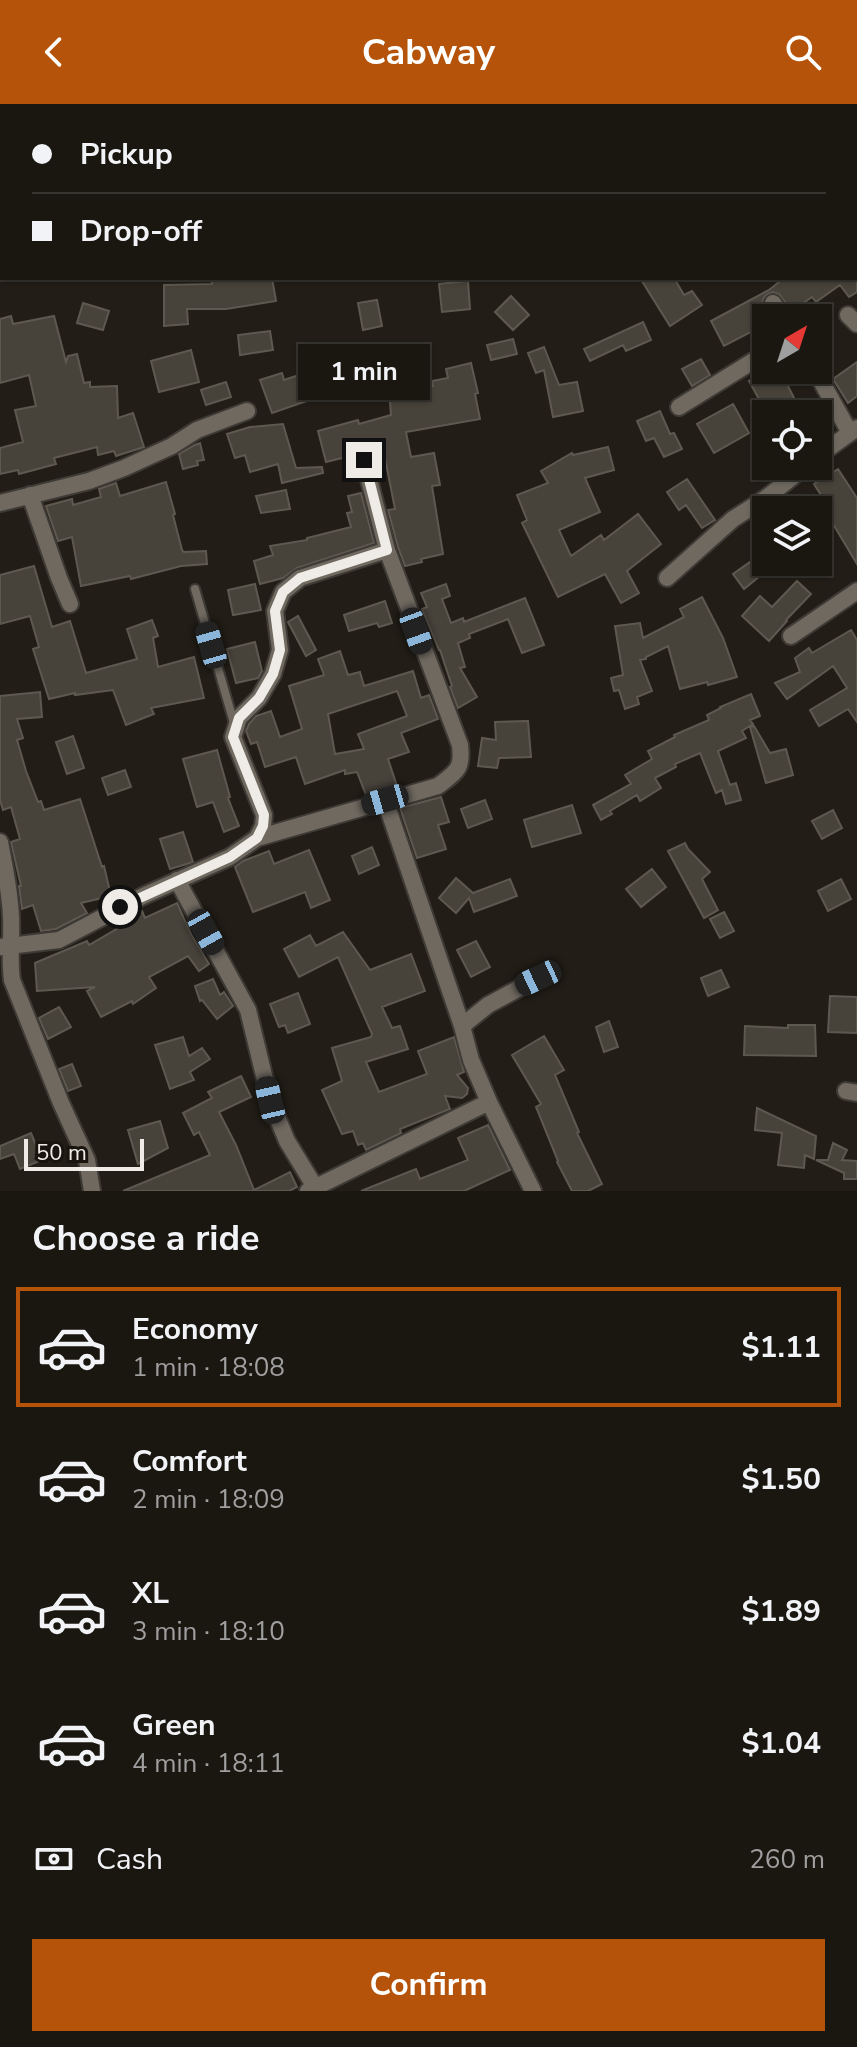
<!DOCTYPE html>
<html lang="en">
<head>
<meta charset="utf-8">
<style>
  :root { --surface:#1a1610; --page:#27231e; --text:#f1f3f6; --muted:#9f9f9f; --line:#383530; --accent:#b45309 }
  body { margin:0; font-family:"Nunito Sans",sans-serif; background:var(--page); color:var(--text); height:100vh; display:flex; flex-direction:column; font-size:30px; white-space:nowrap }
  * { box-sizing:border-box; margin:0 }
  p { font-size:26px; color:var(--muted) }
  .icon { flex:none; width:44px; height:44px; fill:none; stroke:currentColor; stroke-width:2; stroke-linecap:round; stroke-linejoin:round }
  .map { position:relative; height:1087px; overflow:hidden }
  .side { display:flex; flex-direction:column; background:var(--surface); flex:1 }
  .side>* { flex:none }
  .guide { position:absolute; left:0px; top:0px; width:858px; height:176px; box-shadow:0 2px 6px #0004,0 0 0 2px var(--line); display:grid; align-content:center; height:176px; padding:0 32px; background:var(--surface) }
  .needle { width:52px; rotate:39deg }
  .buttons { position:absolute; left:752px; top:200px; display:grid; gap:16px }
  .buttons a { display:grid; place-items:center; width:80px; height:80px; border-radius:0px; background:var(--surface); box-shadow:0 2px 6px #0004,0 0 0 2px var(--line); font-size:40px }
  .scale { position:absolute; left:24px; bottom:20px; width:120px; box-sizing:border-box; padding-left:8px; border:4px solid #efece7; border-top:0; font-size:22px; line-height:28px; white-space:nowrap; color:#efece7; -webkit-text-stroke:6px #19140d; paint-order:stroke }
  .end { position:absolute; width:36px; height:36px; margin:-18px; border:10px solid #efece7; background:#111; box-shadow:0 0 0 4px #111 }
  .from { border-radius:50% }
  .bubble { position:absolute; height:56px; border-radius:0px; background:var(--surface); box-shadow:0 2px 6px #0004,0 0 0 2px var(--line); font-size:26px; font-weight:700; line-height:56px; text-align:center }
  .car { position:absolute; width:24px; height:48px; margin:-24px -12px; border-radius:10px; box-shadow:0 0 6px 2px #0007; background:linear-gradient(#222 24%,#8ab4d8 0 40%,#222 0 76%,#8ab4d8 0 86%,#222 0) }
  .guide b { display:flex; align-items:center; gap:28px; height:76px; font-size:30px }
  .guide b+b { border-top:2px solid var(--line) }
  .guide i { width:20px; height:20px; background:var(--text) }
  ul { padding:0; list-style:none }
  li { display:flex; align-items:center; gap:24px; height:120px; margin:0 16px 12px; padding:0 16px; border:4px solid transparent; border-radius:0px }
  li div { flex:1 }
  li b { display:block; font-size:30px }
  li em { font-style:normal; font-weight:700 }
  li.selected { border-color:var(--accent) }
  li>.icon { width:72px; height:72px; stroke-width:1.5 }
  h2 { padding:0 32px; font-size:36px; line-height:96px }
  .pay { display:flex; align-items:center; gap:20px; height:88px; padding:0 32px; font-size:30px }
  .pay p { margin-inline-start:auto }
  .action { display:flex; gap:16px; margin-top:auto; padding:16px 32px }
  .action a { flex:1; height:92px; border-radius:0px; background:var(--accent); color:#fff; font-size:32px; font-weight:700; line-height:92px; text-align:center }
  header { display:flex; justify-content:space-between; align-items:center; height:104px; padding:0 32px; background:var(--accent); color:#fff; font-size:36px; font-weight:700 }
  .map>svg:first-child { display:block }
</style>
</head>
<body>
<header><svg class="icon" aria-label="back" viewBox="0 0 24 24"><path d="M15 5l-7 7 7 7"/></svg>Cabway<svg class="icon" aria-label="search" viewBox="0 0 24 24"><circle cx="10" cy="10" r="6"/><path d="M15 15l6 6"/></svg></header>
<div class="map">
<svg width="857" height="1087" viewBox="0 0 857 1087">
  <rect width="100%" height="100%" fill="#221d16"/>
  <path fill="#47423a" stroke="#5e5950" stroke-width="2" fill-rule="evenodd" d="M211,174H272L276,197L226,205H187L188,220L164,222V181L212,180Z
    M640,174H674L684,191L692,187L702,201L670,222Z
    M784,174H857V188L849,193L840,181L816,198L812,193L792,207L779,190L773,188L768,190L764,193L762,199L770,214H766V220L724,242L711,217L769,186Z
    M468,177L470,205L442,208L439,180Z
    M511,192L529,211L513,226L495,208Z
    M377,196L382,222L363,226L358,199Z
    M83,199L109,207L103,226L77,219Z
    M11,212L13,220L54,212L66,258L68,252L77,250L84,279L90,278V283L117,282L118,314L133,309L144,343L116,352L114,347L98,351L97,343L54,354L56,360L19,370L18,366L0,370V344L23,338L15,306L36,302L29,271L0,279V215Z
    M643,218L651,236L626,247L623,241L590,257L584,245Z
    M270,227L273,246L240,251L238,231Z
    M513,235L517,250L491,256L487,241Z
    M544,243L559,281L577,278L583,307L553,313L544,266L536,269L528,249Z
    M191,246L199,278L159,288L151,257Z
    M701,255L710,271L692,282L682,265Z
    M379,256L384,272L350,282L352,289L332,295L330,289L272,309L260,276L282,269L284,276L305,269L308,278Z
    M857,258V292L848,299L833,275Z
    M471,259L478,289L475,290L480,315L406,328L411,353L434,349L440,381L432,382L443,450L421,455L422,458L405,462L398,443L388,406L395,405L383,344L370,347L362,345L354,351L326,358L318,327L358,316L359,320L391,311L389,286L433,282L432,277L448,274L446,265Z
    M770,266H780L802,310H767L749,277Z
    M226,278L231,293L206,301L201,286Z
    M733,300L749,329L714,349L697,320Z
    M660,307L670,330L674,329L682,345L664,353L654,334L646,337L637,317Z
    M283,320L296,364L322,363L323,369L282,379L278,360L250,368L245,351L235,354L227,330L250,323Z
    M200,339L204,356L197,357L198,361L183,365L179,350L195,341Z
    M608,343L614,366L585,374L600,408L559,426L571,452L601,431L604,436L638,410L661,440L627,467L639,489L621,499L605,470L558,493L522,419L527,416L517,391L548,379L541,367L572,349L573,351Z
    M838,365L857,394V460L830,415L828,416L821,406L828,402L814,380Z
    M687,375L715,416L702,424L686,401L679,406L667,388Z
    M166,378L175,410L173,411L182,446L184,448L206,447L207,460L181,462L131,475L130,472L81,482L72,433L58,437L46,402L72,395L73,401L101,393L99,385L116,379L120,392Z
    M286,386L290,405L261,409L256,392Z
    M361,389L374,439L297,464L283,474L260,480L254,457L273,451L270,442L307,436V434L351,423L347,409L352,408L348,392Z
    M750,458L760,472L744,485L733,470Z
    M34,462L52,523L70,517L86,569L137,555L127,525L152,516L158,532L153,534L158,563L194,553L204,594L151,604L154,610L126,621L113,586L75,591V589L49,595L33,545L39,543L30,512L0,520V471Z
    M797,477L811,490L786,516L787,517L769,537L742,512L760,492L772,503Z
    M255,480L261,506L233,511L228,486Z
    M446,480L450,492L442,495L451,519L463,514L464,518L525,494L544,541L522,549L508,515L469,530L470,534L458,539L465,563L460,564L477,593L458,604L450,583L452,582L440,546H439L422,505L427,503L421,489Z
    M702,493L723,534L737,573L708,581L707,578L680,585L668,542L646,553V555L640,556L652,587L637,593L639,600L625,605L619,586L614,587L611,574L623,571L615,522L640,519L643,534L684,513L680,505Z
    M385,497L392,519L379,523L377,519L349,527L344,511Z
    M298,512L316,546L306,552L288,518Z
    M851,526L857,536V618L848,605L819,622L810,606L847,584L833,562L787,595L775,579L800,568L795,554L809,544L812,549Z
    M255,538L262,567L258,574L236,579L227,545Z
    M340,547L348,571L360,568L364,582L413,567L421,594L429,591L438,615L401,629L409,648L388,655L397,682L366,691L357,668L345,670V666L305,680L296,653L265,663L257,638L251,640L246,627L249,620L256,612L271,607L280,633L302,625L289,582L324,571L318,555ZM397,587L407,612L358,630L364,645L335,650L328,610Z
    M40,588L42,613L17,615L23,634L17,636L26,667L38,698L41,697L44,706L80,695L102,763L104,762L111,792L81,799L87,809L56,825L41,827L33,801L22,805L19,782H21L11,738L20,735L11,703L3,706L0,696V592Z
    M751,590L760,612L750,616L753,620L742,627L746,634L718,647L730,681L736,679L741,696L726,700L722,686L716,689L700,649L675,660L676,663L655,674L661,684L640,697L637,691L610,707L612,710L601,716L593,701L631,680L625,671L652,655L648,647L675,633L674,631L709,616L707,611L721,604L720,603Z
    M528,617L531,653L499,654L497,664L478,662L482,634L496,636L495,618Z
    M754,622L770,649L786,645L793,671L766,679L750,623Z
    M73,632L84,664L67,670L56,638Z
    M217,646L230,693L228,694L239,722L224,728L213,698L197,703L183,655Z
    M125,666L131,683L108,691L102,674Z
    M441,693L449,718L438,721L446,745L417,754L400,704Z
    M485,696L492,715L468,724L461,705Z
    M572,701L581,729L532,743L524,716Z
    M833,706L842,724L822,735L812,717Z
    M183,728L193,758L170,765L160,735Z
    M685,739L688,745L710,768L702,775L718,806L704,814L668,747Z
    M372,743L379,761L359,770L352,752Z
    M309,746L330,796L311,804L305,788L253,808L235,763L243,757L269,747L274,760Z
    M652,765L666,783L641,803L626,785Z
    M456,774L473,789L510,775L517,792L474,808L469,794L456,809L439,794Z
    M841,775L851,795L828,807L818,787Z
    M177,799L191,830L209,860L199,867L188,852L149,873L156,884L133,900L132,897L101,913L87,887L95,883L37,887L35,859L87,837L89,841L125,820L123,817L142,807L145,814Z
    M724,808L734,827L720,834L710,815Z
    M343,828L370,866L411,850L425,887L382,903L392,924L400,922L408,945L366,958L379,988L427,970L418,947L454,933L464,968L457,971L468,984L467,990L462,994L445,992L450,1005L400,1025L401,1029L366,1046L363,1039L358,1041L353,1027L342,1030L322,986L342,977L332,944L371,933L372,930L338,853L299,873L284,845L310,831L316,842Z
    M476,837L490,863L471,873L457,846Z
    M721,866L729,883L708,892L701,874Z
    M213,875L220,891L224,888L233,902L217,915L202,896L200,897L195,882Z
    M298,889L310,920L288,929L285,921L279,923L270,900Z
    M830,892L857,893V929L828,928Z
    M59,903L71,923L48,935L39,914Z
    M609,917L618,943L604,948L596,923Z
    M788,921H815L816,952L744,951L745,922L788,924Z
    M544,932L564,966L555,971L579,1028L577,1029L602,1080L588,1087H572L557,1058L558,1057L536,1003L541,1000L512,951Z
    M183,933L189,952L202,944L210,955L190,968L194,976L170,985L155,941Z
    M72,960L81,982L68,987L59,965Z
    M241,972L251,993L219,1008L236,1041L254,1086L290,1068L297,1083L289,1087H123L210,1051L199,1028L194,1031L183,1009L212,994L208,988Z
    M757,1004L816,1032L814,1055L805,1051L804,1064L778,1061L782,1029L755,1026Z
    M160,1017L168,1044L138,1060L128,1026Z
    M488,1021L510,1066L464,1087H361L416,1065L420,1075L468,1056L458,1034Z
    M31,1029L42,1056L20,1065L14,1050L0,1055V1042Z
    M833,1039L847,1046L842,1056L857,1057V1075H844V1069L816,1056H828Z"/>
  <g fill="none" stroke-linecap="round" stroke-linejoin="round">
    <g stroke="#3e3a35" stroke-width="12">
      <path id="lane" d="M195,485L234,619"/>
    </g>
    <g stroke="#3e3a35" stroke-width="20">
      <path id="street" d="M95,0L96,2
        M770,2L774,0
        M773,199L783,214
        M848,211L857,220
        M815,266L850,329
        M679,303L766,249
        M818,352L857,324
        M30,391L59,474L70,500
        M0,399L89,377L124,364L172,342L197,326L247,307
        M667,474L733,415L766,394L806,362
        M791,532L857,487
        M385,696L462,922L471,956L489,998L533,1087
        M257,734L438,682C456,668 463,666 460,641L387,446L364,356
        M0,738C5,763 10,788 11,813C12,835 9,855 12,876L61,999L87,1056L92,1087
        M177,776L248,906L270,996L287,1037L315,1083
        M0,843L59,836L143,792L230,753L257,734L263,722L264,711L233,633L239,614L259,594L273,570L280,546L275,507L283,488L300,474L387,446
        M462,922L488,901L538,874
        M846,987L857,989
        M308,1087L489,998"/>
    </g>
    <use href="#lane" stroke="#6f6960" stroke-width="8"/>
    <use href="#street" stroke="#6f6960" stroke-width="16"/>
  </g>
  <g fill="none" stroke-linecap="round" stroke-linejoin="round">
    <path stroke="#efece7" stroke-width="10" d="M120,803L230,753L257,734L263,722L264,711L233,633L239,614L259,594L273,570L280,546L275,507L283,488L300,474L387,446L364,356"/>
  </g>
</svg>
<div class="buttons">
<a><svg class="needle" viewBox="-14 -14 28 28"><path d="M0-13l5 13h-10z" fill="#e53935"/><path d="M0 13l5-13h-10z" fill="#9f9f9f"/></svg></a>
<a><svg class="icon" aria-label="locate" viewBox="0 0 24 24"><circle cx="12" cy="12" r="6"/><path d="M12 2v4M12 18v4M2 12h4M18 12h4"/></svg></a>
<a><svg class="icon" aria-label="layers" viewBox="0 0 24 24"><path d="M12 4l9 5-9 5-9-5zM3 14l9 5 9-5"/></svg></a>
</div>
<div class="scale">50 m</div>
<i class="end from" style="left:120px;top:803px"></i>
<i class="end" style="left:364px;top:356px"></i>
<div class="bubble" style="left:298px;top:240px;width:132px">1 min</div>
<i class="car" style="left:416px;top:527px;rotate:160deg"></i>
<i class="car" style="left:211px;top:541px;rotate:344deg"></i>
<i class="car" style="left:385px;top:696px;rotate:254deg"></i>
<i class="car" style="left:206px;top:828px;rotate:151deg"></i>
<i class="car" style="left:538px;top:874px;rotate:245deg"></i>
<i class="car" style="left:270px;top:996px;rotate:347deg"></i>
<div class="guide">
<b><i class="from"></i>Pickup</b>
<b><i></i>Drop-off</b>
</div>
</div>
<section class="side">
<h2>Choose a ride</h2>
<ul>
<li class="selected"><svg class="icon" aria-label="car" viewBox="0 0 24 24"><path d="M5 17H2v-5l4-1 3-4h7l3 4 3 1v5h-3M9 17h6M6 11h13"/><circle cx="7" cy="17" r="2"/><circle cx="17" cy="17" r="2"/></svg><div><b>Economy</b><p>1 min · 18:08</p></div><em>$1.11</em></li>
<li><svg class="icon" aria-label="car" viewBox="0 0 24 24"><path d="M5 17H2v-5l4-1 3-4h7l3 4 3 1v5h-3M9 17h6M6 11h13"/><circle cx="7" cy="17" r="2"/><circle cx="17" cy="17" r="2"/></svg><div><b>Comfort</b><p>2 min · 18:09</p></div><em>$1.50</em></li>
<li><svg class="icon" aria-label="car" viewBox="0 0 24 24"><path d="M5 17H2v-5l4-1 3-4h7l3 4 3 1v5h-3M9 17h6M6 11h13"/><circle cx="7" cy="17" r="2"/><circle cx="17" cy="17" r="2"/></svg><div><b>XL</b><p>3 min · 18:10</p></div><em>$1.89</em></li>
<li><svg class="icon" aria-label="car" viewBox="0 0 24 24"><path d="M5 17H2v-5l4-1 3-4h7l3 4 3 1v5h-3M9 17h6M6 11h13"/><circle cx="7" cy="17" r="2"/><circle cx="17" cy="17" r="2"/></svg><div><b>Green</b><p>4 min · 18:11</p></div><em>$1.04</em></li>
</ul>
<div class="pay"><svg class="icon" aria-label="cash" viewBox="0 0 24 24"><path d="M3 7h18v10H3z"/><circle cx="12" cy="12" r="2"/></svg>Cash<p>260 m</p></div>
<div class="action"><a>Confirm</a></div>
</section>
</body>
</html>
